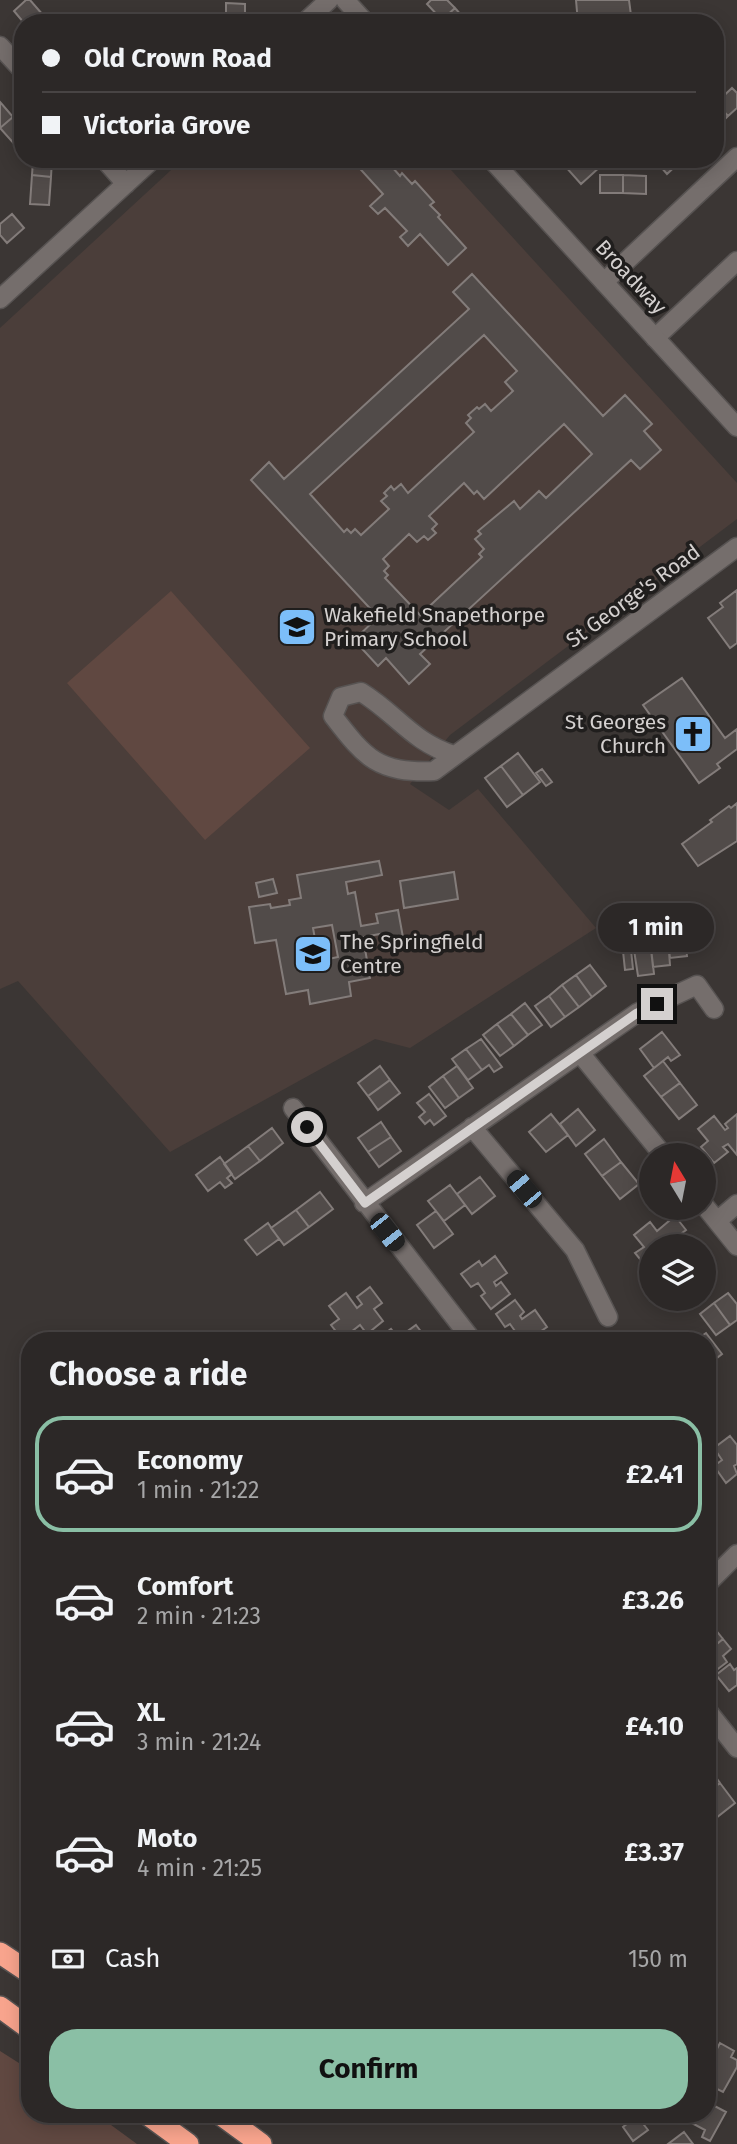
<!DOCTYPE html>
<html lang="en">
<head>
<meta charset="utf-8">
<style>
  :root { --surface:#2c2827; --page:#34302f; --text:#f1f3f6; --muted:#a6a6a7; --line:#484444; --accent:#8abfa5 }
  body { margin:0; font-family:"Fira Sans",sans-serif; background:var(--page); color:var(--text); height:100vh; display:flex; flex-direction:column; font-size:26px; white-space:nowrap }
  * { box-sizing:border-box; margin:0 }
  p { font-size:23px; color:var(--muted) }
  .icon { flex:none; width:38px; height:38px; fill:none; stroke:currentColor; stroke-width:2; stroke-linecap:round; stroke-linejoin:round }
  .map { position:relative; flex:1; overflow:hidden }
  .details { position:absolute; left:21px; top:1332px; width:695px; height:791px; display:flex; flex-direction:column; background:var(--surface); border-radius:28px; box-shadow:0 4px 18px #0003,0 0 0 2px var(--line) }
  .details>* { flex:none }
  .hud { position:absolute; left:14px; top:14px; width:710px; height:154px; border-radius:28px; box-shadow:0 4px 18px #0003,0 0 0 2px var(--line); display:grid; align-content:center; height:154px; padding:0 28px; background:var(--surface) }
  .needle { width:46px; rotate:350deg }
  .buttons { position:absolute; left:639px; top:1143px; display:grid; gap:14px }
  .buttons a { display:grid; place-items:center; width:77px; height:77px; border-radius:50%; background:var(--surface); box-shadow:0 4px 18px #0003,0 0 0 2px var(--line); font-size:35px }
  .end { position:absolute; width:32px; height:32px; margin:-16px; border:9px solid #d4d0cf; background:#111; box-shadow:0 0 0 4px #111 }
  .from { border-radius:50% }
  .bubble { position:absolute; height:49px; border-radius:24px; background:var(--surface); box-shadow:0 4px 18px #0003,0 0 0 2px var(--line); font-size:23px; font-weight:700; line-height:49px; text-align:center }
  .car { position:absolute; width:21px; height:42px; margin:-21px -10px; border-radius:9px; box-shadow:0 0 5px 2px #0007; background:linear-gradient(#222 24%,#8ab4d8 0 40%,#222 0 76%,#8ab4d8 0 86%,#222 0) }
  .hud b { display:flex; align-items:center; gap:24px; height:66px; font-size:26px }
  .hud b+b { border-top:2px solid var(--line) }
  .hud i { width:18px; height:18px; background:var(--text) }
  ul { padding:0; list-style:none }
  li { display:flex; align-items:center; gap:21px; height:116px; margin:0 14px 10px; padding:0 14px; border:4px solid transparent; border-radius:28px }
  li div { flex:1 }
  li b { display:block; font-size:26px }
  li em { font-style:normal; font-weight:700 }
  li.selected { border-color:var(--accent) }
  li>.icon { width:63px; height:63px; stroke-width:1.5 }
  h2 { padding:0 28px; font-size:32px; line-height:84px }
  .pay { display:flex; align-items:center; gap:18px; height:77px; padding:0 28px; font-size:26px }
  .pay p { margin-inline-start:auto }
  .primary-button { display:flex; gap:14px; margin-top:auto; padding:14px 28px }
  .primary-button a { flex:1; height:80px; border-radius:28px; background:var(--accent); color:#111; font-size:28px; font-weight:700; line-height:80px; text-align:center }
  .map>svg:first-child { display:block }
</style>
</head>
<body>
<div class="map">
<svg width="737" height="2144" viewBox="0 0 737 2144">
  <rect width="100%" height="100%" fill="#3b3634"/>
  <path fill="#4b3e3a" d="M183,159H441L737,483V519L450,735L410,784L449,810L478,789L596,928L410,1048L375,1039L170,1152L18,981L0,989V328Z"/>
  <path fill="#604841" d="M171,591L310,748L205,840L67,683Z
    M0,2051L30,2070V2114H96L137,2144H0Z"/>
  <path fill="#514b49" stroke="#837c7a" stroke-width="2" fill-rule="evenodd" d="M26,0H30L43,15L34,23H24L14,11Z
    M431,0H447L455,8L442,20L427,4Z
    M576,0H629L632,23H578Z
    M226,3L245,4V23H226Z
    M455,8L468,23H444L442,20Z
    M732,88L737,93V108L728,116L716,103Z
    M0,102L13,117L0,128Z
    M716,104L728,116L716,128Z
    M13,117L23,128V141L16,146L0,128Z
    M27,159H52L51,177L32,175L33,161Z
    M355,159H385L400,176L402,173L412,184L415,181L434,202L430,205L440,215L438,217L466,248L448,265L420,234L408,246L400,237L407,231L385,208L378,214L370,206L383,194L353,161Z
    M566,159H594L601,166L581,184L564,165L568,162Z
    M654,159H683L667,174Z
    M32,175L51,177L49,205L30,204Z
    M600,175H623V193H600Z
    M623,175L646,176V194L623,193Z
    M12,214L24,228L7,243L0,235V224Z
    M472,274L603,416L625,395L652,424L644,431L661,450L640,469L631,460L420,654L430,664L409,684L386,658L378,666L354,640L378,617L251,480L269,462L284,479L469,309L453,292ZM484,335L517,371L505,382L513,391L491,411L485,404L479,409L477,407L468,415L471,418L466,423L474,432L408,493L401,484L394,490L391,486L384,493L387,496L381,501L389,509L361,535L355,529L351,533L347,529L344,532L310,494ZM564,424L592,454L546,498L539,491L520,509L514,501L478,531L481,534L475,539L484,549L479,554L482,557L420,615L385,578L388,575L384,571L389,566L383,559L409,534L417,542L424,536L428,540L436,533L432,529L437,524L429,516L464,483L474,494L477,491L484,499Z
    M737,590V643L730,648L708,618L723,607L720,603Z
    M682,678L725,738L737,729V749L717,764L720,768L699,783L643,705Z
    M518,753L540,782L523,795L501,766Z
    M501,766L523,795L507,807L485,778Z
    M542,769L552,782L546,786L536,773Z
    M737,803V841L698,866L682,844L712,822L710,820L729,806L731,808Z
    M379,861L382,875L346,882L348,894L355,892L361,926L378,923L376,914L398,910L404,943L383,947L380,934L363,937L370,978L349,982L351,996L310,1004L308,990L286,994L276,940L255,943L249,907L270,904L271,908L290,905L289,900L301,898L297,875ZM332,925L338,957L319,961L313,928Z
    M454,872L458,899L404,908L400,881Z
    M273,879L277,893L259,897L256,883Z
    M684,931L687,956L670,958L667,933Z
    M668,939L670,965L653,967L650,941Z
    M651,948L654,974L638,976L634,950Z
    M631,950L633,969L625,970L623,951Z
    M590,965L606,986L592,997L576,975Z
    M576,975L592,997L579,1007L562,985Z
    M562,985L579,1007L565,1017L549,996Z
    M549,996L565,1017L551,1027L535,1006Z
    M525,1003L542,1025L528,1035L511,1014Z
    M511,1014L528,1035L514,1046L497,1024Z
    M497,1024L514,1046L500,1056L483,1035Z
    M662,1032L680,1055L671,1061L668,1057L654,1068L640,1049Z
    M481,1039L502,1067L494,1072L489,1065L482,1070L466,1049Z
    M466,1049L482,1070L468,1080L452,1059Z
    M663,1061L680,1083L661,1097L644,1076Z
    M380,1066L390,1080L368,1096L358,1083Z
    M457,1066L473,1088L459,1098L443,1076Z
    M443,1076L459,1098L445,1108L429,1087Z
    M390,1080L400,1093L378,1110L368,1096Z
    M680,1083L697,1105L679,1119L661,1097Z
    M429,1094L446,1116L434,1125L430,1120L425,1124L419,1117L425,1112L417,1103Z
    M578,1109L595,1130L576,1146L560,1124Z
    M551,1114L568,1135L546,1152L529,1132Z
    M737,1114V1155L728,1144L723,1147L728,1152L714,1163L701,1147L708,1141L698,1129L714,1116L725,1130L728,1128L725,1124Z
    M381,1122L391,1137L368,1152L358,1138Z
    M272,1128L283,1143L260,1161L248,1146Z
    M391,1137L401,1151L379,1167L368,1152Z
    M604,1139L621,1162L602,1176L585,1154Z
    M248,1146L260,1161L235,1179L224,1164Z
    M220,1157L232,1174L227,1178L232,1183L225,1188L220,1182L208,1191L196,1175Z
    M621,1162L639,1184L620,1199L602,1176Z
    M480,1177L495,1196L472,1214L457,1194Z
    M450,1185L465,1205L444,1221L428,1201Z
    M320,1192L333,1209L309,1227L296,1210Z
    M296,1210L309,1227L284,1245L271,1228Z
    M436,1211L453,1234L434,1248L417,1225Z
    M675,1216L686,1230L678,1236L686,1246H651V1267L648,1269L635,1253L644,1247L634,1235L650,1222L657,1231Z
    M268,1223L279,1239L257,1255L245,1240Z
    M495,1256L507,1273L494,1282L496,1286L501,1282L510,1294L491,1309L481,1296L485,1293L478,1283L471,1287L461,1274L479,1261L482,1266Z
    M370,1287L382,1303L374,1309L383,1321L367,1334L360,1325L342,1339L331,1325L339,1319L329,1306L346,1293L357,1308L362,1304L357,1297Z
    M728,1293L737,1304V1320L730,1325L714,1303Z
    M515,1300L524,1312L520,1316L522,1319L535,1310L547,1327L534,1336L537,1340H511L517,1334L510,1324L505,1327L496,1314Z
    M714,1303L730,1325L716,1335L700,1314Z
    M416,1325L426,1338L423,1340H376L391,1329L398,1338Z
    M706,1333L722,1354L709,1364L707,1340H696Z
    M730,1436L737,1445V1464L734,1466L737,1474L726,1483L714,1466L722,1460L714,1448Z
    M715,1629L723,1639L707,1652V1635Z
    M723,1639L731,1649L723,1656L727,1662L714,1672L707,1664V1652Z
    M730,1664L734,1670L737,1668V1685L729,1691L716,1675Z
    M707,1765L720,1783L707,1793Z
    M720,1783L735,1803L716,1818L707,1806V1793Z
    M720,2043L734,2051L731,2057L737,2060V2067L723,2092L707,2084V2068Z
    M707,2102L726,2112L710,2141L702,2137L705,2130L688,2121L692,2114H707Z
    M637,2116L648,2130L633,2141L623,2127Z
    M684,2132L693,2144H668Z"/>
  <g fill="none" stroke-linecap="round" stroke-linejoin="round">
    <g stroke="#575352" stroke-width="21">
      <path id="minor" d="M304,23L329,0
        M0,46L23,71
        M104,159L126,184
        M604,282L737,157
        M0,299L153,159
        M655,338L737,261
        M454,755C412,742 397,714 361,692L341,697L333,716C366,759 378,773 434,771L737,547
        M580,1053L663,1155
        M293,1108L472,1340
        M472,1127L575,1250L608,1317
        M364,1203L637,1013L697,985L714,1009
        M704,1205L737,1246
        M717,1221L737,1204
        M707,1584L737,1554
        M707,1710L737,1748"/>
    </g>
    <g stroke="#575352" stroke-width="21">
      <path id="tertiary" d="M345,0L366,23
        M491,159L737,427"/>
    </g>
    <g stroke="#575352" stroke-width="24">
      <path id="motorway" d="M0,1953L30,1973
        M0,2007L30,2029
        M147,2114L188,2144
        M220,2114L261,2144"/>
    </g>
    <use href="#minor" stroke="#756e6c" stroke-width="18"/>
    <use href="#tertiary" stroke="#756e6c" stroke-width="18"/>
    <use href="#motorway" stroke="#f8a48d" stroke-width="21"/>
  </g>
  <g fill="none" stroke-linecap="round" stroke-linejoin="round">
    <path stroke="#d4d0cf" stroke-width="9" d="M307,1127L365,1203L637,1013L657,1004"/>
  </g>
  <defs>
    <g id="school-square" transform="scale(2.0125)"><rect x="-9" y="-9" width="18" height="18" rx="4" fill="#7cbef9" stroke="#201e1d"/><path d="M0-5L7-2L0 1L-7-2ZM-4 1L0 2.5L4 1V4Q0 6-4 4Z" fill="#111"/></g>
    <g id="church-square" transform="scale(2.0125)"><rect x="-9" y="-9" width="18" height="18" rx="4" fill="#7cbef9" stroke="#201e1d"/><path d="M-1.2-6h2.4v3.5h3.3v2.4h-3.3V6h-2.4V-.1h-3.3v-2.4h3.3Z" fill="#111"/></g>
  </defs>
  <g fill-rule="evenodd">
    <use href="#school-square" x="297" y="627"/>
    <use href="#church-square" x="693" y="734"/>
    <use href="#school-square" x="313" y="954"/>
  </g>
  <g text-anchor="middle" stroke-width="7" stroke-linejoin="round" paint-order="stroke">
    <g font-size="21" fill="#d4d0cf" stroke="#201e1d">
      <text transform="translate(631 277) rotate(47)" y="7">Broadway</text>
      <text transform="translate(633 596) rotate(-36)" y="7">St George's Road</text>
    </g>
    <g font-size="21" fill="#d4d0cf" stroke="#201e1d" text-anchor="start">
      <text x="324" y="622">Wakefield Snapethorpe<tspan x="324" dy="24">Primary School</tspan></text>
      <text x="666" y="729" text-anchor="end">St Georges<tspan x="666" dy="24">Church</tspan></text>
      <text x="340" y="949">The Springfield<tspan x="340" dy="24">Centre</tspan></text>
    </g>
  </g>
</svg>
<div class="buttons">
<a><svg class="needle" viewBox="-14 -14 28 28"><path d="M0-13l5 13h-10z" fill="#e53935"/><path d="M0 13l5-13h-10z" fill="#a6a6a7"/></svg></a>
<a><svg class="icon" aria-label="layers" viewBox="0 0 24 24"><path d="M12 4l9 5-9 5-9-5zM3 14l9 5 9-5"/></svg></a>
</div>
<i class="end from" style="left:307px;top:1127px"></i>
<i class="end" style="left:657px;top:1004px"></i>
<div class="bubble" style="left:598px;top:903px;width:116px">1 min</div>
<i class="car" style="left:524px;top:1189px;rotate:320deg"></i>
<i class="car" style="left:387px;top:1232px;rotate:142deg"></i>
<div class="hud">
<b><i class="from"></i>Old Crown Road</b>
<b><i></i>Victoria Grove</b>
</div>
<section class="details">
<h2>Choose a ride</h2>
<ul>
<li class="selected"><svg class="icon" aria-label="car" viewBox="0 0 24 24"><path d="M5 17H2v-5l4-1 3-4h7l3 4 3 1v5h-3M9 17h6M6 11h13"/><circle cx="7" cy="17" r="2"/><circle cx="17" cy="17" r="2"/></svg><div><b>Economy</b><p>1 min · 21:22</p></div><em>£2.41</em></li>
<li><svg class="icon" aria-label="car" viewBox="0 0 24 24"><path d="M5 17H2v-5l4-1 3-4h7l3 4 3 1v5h-3M9 17h6M6 11h13"/><circle cx="7" cy="17" r="2"/><circle cx="17" cy="17" r="2"/></svg><div><b>Comfort</b><p>2 min · 21:23</p></div><em>£3.26</em></li>
<li><svg class="icon" aria-label="car" viewBox="0 0 24 24"><path d="M5 17H2v-5l4-1 3-4h7l3 4 3 1v5h-3M9 17h6M6 11h13"/><circle cx="7" cy="17" r="2"/><circle cx="17" cy="17" r="2"/></svg><div><b>XL</b><p>3 min · 21:24</p></div><em>£4.10</em></li>
<li><svg class="icon" aria-label="car" viewBox="0 0 24 24"><path d="M5 17H2v-5l4-1 3-4h7l3 4 3 1v5h-3M9 17h6M6 11h13"/><circle cx="7" cy="17" r="2"/><circle cx="17" cy="17" r="2"/></svg><div><b>Moto</b><p>4 min · 21:25</p></div><em>£3.37</em></li>
</ul>
<div class="pay"><svg class="icon" aria-label="cash" viewBox="0 0 24 24"><path d="M3 7h18v10H3z"/><circle cx="12" cy="12" r="2"/></svg>Cash<p>150 m</p></div>
<div class="primary-button"><a>Confirm</a></div>
</section>
</div>
</body>
</html>
